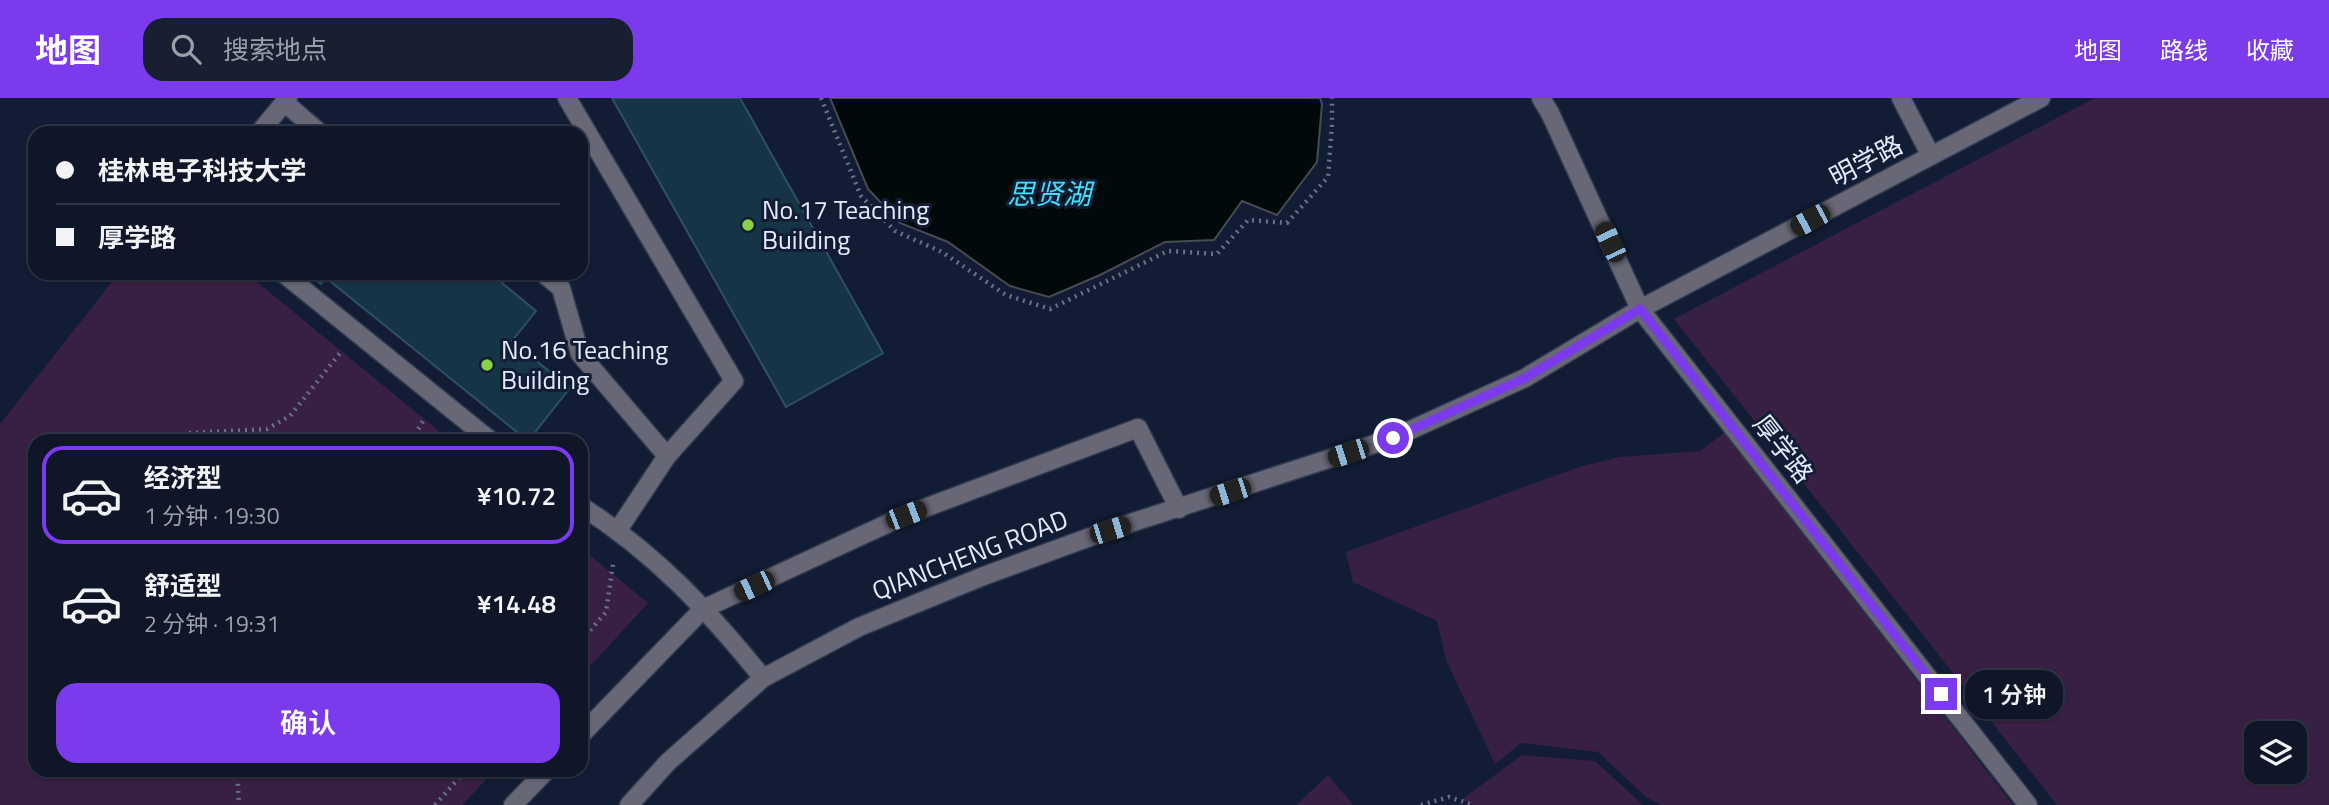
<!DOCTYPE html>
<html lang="zh">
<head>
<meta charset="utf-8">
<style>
  :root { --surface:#0e1628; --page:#171f30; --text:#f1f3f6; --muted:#9b9fa8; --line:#2e3545; --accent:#7c3aed }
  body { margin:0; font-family:"Titillium Web","Noto Sans SC",sans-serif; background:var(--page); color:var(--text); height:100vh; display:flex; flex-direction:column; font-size:26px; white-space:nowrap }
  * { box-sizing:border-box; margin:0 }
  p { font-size:23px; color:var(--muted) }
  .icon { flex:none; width:38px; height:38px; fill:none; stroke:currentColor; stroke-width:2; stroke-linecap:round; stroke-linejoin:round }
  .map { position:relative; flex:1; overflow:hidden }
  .drawer { position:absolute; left:28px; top:336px; width:560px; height:343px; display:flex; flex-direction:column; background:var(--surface); border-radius:21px; box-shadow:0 2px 5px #0004,0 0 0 2px var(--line) }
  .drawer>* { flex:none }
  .banner { position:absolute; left:28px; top:28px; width:560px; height:154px; border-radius:21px; box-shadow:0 2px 5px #0004,0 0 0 2px var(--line); display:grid; align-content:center; height:154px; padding:0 28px; background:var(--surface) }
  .buttons { position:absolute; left:2244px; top:623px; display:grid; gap:14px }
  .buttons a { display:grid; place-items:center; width:63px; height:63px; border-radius:14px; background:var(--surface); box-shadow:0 2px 5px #0004,0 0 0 2px var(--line); font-size:35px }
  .end { position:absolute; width:32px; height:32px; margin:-16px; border:9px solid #7c3aed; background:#fff; box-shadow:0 0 0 4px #fff }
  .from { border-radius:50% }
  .bubble { position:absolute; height:49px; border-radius:21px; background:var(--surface); box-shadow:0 2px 5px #0004,0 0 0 2px var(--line); font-size:23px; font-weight:600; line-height:49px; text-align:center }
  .car { position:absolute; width:21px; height:42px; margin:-21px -10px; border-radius:9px; box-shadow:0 0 5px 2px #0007; background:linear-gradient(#222 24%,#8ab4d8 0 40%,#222 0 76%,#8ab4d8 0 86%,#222 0) }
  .banner b { display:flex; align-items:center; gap:24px; height:66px; font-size:26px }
  .banner b+b { border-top:2px solid var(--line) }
  .banner i { width:18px; height:18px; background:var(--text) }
  ul { padding:12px 0 0; list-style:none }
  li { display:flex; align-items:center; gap:21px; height:98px; margin:0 14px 10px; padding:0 14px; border:4px solid transparent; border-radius:21px }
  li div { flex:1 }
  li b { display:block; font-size:26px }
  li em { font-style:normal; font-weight:600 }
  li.current { border-color:var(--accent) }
  li>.icon { width:63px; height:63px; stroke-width:1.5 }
  .cta { display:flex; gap:14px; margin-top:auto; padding:14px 28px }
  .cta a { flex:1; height:80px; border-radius:21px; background:var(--accent); color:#fff; font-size:28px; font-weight:600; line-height:80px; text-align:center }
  header { display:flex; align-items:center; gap:42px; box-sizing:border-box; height:98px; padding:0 35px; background:var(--accent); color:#fff }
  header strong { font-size:33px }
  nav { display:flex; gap:38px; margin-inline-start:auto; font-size:24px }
  .search { width:490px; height:63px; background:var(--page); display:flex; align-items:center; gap:18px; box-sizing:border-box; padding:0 24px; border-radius:21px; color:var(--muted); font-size:26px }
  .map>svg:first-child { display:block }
</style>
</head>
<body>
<header>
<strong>地图</strong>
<div class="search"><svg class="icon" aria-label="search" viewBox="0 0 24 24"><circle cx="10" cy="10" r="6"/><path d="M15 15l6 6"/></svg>搜索地点</div>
<nav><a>地图</a><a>路线</a><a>收藏</a></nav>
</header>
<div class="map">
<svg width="2329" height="707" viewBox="0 0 2329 707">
  <rect width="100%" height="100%" fill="#121d35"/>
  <path fill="#382042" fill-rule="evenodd" d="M2095,0H2329V707H2057L1674,221ZM2294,635V674H2256V635Z
    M119,175H246L451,343H35V672H495L462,707H0V326Z
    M1725,334L2013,707H1661L1645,698L1598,654L1521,645L1495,666L1446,562L1437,523L1353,484L1346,454L1579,369L1620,359L1700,353Z
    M581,450L648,505L581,578Z
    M1522,657L1595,663L1643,707H1473L1461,702Z
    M1328,677L1353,707H1296Z"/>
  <path fill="#01090b" stroke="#444d53" stroke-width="2" d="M830,0H1320L1322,6L1317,64L1277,117L1242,103L1214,142L1165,144L1100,177L1049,199L1010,188L948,144L900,125L868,91Z"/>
  <path fill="#153547" stroke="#2f4f62" stroke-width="2" d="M612,0H740L883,255L786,309Z
    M307,175H490L536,213L512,243L570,290L528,343L326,180L321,186Z"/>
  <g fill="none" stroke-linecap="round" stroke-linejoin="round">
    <g stroke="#2f3a51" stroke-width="21">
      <path id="service" d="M567,0L734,283L667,358L618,432
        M284,4L320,35
        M259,35L288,0
        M283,175L491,343
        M543,175L561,190L580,256L667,358
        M581,408C656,456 707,511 763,580
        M581,637L703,511L906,417L1138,330
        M513,707L547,672"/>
    </g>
    <g stroke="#2f3a51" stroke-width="21">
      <path id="minor" d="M1541,0L1550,15L1640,211L2028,707
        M1901,0L1931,58
        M1138,330L1179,411
        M629,707L668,664L763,580L859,529L981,479L1109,432L1393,340L1525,280L1640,211L2041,0"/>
    </g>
    <path stroke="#677286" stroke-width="4.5" stroke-dasharray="2 5" stroke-linecap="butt" d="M821,0L861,98L895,133L942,154L1006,197L1050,211L1168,153L1217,156L1248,122L1287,125L1328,79L1332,26V0
      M155,343L190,335L267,331L290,318L340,255
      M411,343L423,323
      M581,543L606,514L613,466
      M237,672L239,707
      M435,707L466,672
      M1421,707L1449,699L1473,707"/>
    <use href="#service" stroke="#686775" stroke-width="18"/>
    <use href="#minor" stroke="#686775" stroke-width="18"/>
  </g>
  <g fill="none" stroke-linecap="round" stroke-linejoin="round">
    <path stroke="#7c3aed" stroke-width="9" d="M1393,340L1525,280L1640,211L1941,596"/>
  </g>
  <g fill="#89cf48" stroke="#121d35" stroke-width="2.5">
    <circle cx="748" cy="127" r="7"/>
    <circle cx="487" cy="267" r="7"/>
  </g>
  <g text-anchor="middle" stroke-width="6" stroke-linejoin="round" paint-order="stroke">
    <g font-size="26" fill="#e2ebfb" stroke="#121d35">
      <text transform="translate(1866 63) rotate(-28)" y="9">明学路</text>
      <text transform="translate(1783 351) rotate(52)" y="9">厚学路</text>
      <text transform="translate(970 457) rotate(-21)" y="9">QIANCHENG ROAD</text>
    </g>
    <g font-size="26" fill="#e2ebfb" stroke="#121d35" text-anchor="start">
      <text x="762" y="121">No.17 Teaching<tspan x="762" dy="30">Building</tspan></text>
      <text x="501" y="261">No.16 Teaching<tspan x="501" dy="30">Building</tspan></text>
    </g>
    <g font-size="28" font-style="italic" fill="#40def7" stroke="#121d35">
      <text x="1049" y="106">思贤湖</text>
    </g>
  </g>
</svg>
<div class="buttons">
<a><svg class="icon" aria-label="layers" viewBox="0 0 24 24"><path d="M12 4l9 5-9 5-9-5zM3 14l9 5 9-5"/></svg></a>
</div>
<i class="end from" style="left:1393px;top:340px"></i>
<i class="end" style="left:1941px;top:596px"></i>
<div class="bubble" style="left:1965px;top:572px;width:98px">1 分钟</div>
<i class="car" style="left:1810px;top:122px;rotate:242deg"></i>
<i class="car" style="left:1610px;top:144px;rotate:335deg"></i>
<i class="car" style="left:1348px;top:355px;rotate:252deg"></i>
<i class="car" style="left:1230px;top:394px;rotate:252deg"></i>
<i class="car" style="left:906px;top:417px;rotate:69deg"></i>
<i class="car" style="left:1110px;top:432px;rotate:73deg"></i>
<i class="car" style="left:754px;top:488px;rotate:245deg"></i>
<div class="banner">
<b><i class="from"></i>桂林电子科技大学</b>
<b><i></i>厚学路</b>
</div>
<section class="drawer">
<ul>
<li class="current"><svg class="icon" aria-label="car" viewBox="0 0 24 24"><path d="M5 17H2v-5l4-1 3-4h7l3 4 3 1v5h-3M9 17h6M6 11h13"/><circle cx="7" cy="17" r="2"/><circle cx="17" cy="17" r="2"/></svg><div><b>经济型</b><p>1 分钟 · 19:30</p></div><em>¥10.72</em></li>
<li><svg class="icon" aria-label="car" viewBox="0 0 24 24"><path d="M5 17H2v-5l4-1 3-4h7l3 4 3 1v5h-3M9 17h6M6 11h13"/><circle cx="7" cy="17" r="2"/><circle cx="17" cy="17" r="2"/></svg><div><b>舒适型</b><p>2 分钟 · 19:31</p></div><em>¥14.48</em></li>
</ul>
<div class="cta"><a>确认</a></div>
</section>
</div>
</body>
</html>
